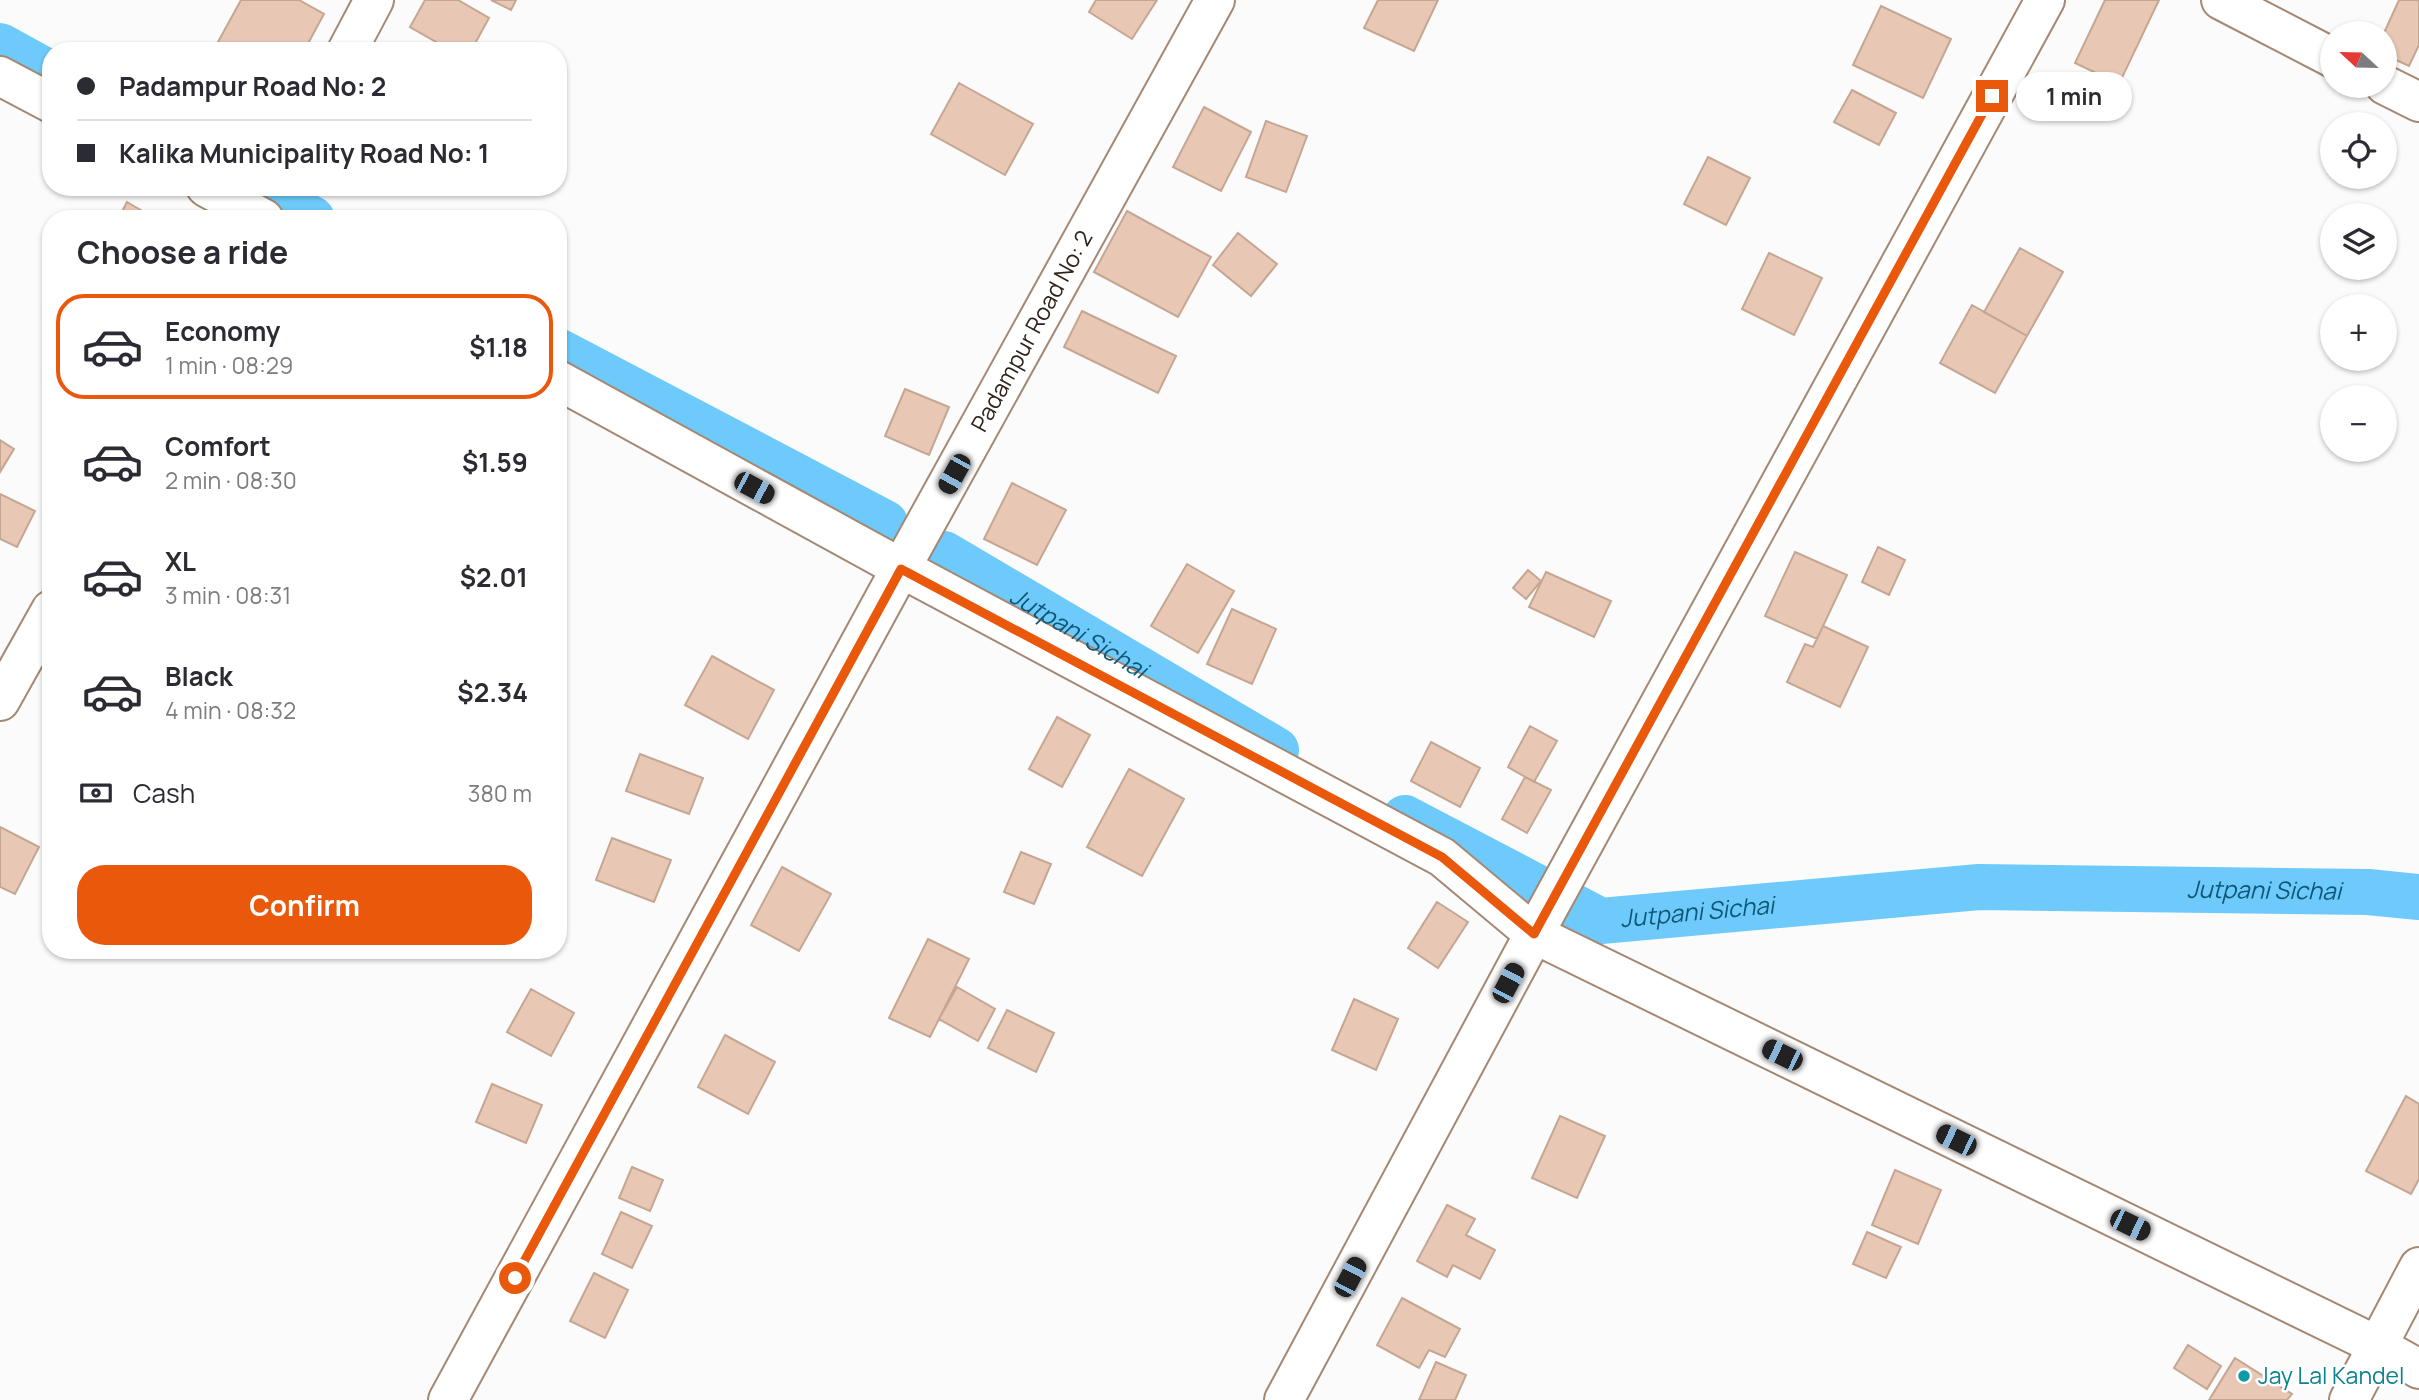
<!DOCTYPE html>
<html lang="en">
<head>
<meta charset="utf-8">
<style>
  :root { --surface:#fff; --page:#f7f7f7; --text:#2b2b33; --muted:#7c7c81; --line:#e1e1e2; --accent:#ea580c }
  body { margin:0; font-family:Manrope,sans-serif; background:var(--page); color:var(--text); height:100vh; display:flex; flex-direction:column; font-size:26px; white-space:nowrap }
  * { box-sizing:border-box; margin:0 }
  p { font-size:23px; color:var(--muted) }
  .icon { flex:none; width:38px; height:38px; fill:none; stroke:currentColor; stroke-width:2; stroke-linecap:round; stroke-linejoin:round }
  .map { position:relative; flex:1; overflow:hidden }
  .panel { position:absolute; left:42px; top:210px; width:525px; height:749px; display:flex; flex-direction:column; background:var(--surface); border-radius:28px; box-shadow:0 2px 5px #0004 }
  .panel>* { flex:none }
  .banner { position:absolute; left:42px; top:42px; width:525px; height:154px; border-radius:28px; box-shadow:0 2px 5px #0004; display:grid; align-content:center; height:154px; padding:0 35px; background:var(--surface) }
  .needle { width:46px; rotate:292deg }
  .fabs { position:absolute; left:2320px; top:21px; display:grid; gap:14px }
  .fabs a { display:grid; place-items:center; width:77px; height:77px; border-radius:50%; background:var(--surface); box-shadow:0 2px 5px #0004; font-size:35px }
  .end { position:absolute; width:32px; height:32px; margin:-16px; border:9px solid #ea580c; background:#fff; box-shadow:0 0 0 4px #fff }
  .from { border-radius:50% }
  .bubble { position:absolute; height:49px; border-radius:24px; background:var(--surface); box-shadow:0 2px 5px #0004; font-size:23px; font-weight:700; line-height:49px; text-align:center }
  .car { position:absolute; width:21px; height:42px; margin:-21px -10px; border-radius:9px; box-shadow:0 0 5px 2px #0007; background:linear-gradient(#222 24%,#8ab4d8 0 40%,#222 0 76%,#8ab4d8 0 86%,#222 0) }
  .banner b { display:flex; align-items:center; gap:24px; height:66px; font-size:26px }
  .banner b+b { border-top:2px solid var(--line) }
  .banner i { width:18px; height:18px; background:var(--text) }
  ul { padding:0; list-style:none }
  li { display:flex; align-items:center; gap:21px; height:105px; margin:0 14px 10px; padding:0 21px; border:4px solid transparent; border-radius:28px }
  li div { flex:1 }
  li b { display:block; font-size:26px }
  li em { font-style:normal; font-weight:700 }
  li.on { border-color:var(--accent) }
  li>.icon { width:63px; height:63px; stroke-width:1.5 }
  h2 { padding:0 35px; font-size:32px; line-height:84px }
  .pay { display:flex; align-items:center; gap:18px; height:77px; padding:0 35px; font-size:26px }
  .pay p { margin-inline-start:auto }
  .button { display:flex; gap:14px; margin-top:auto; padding:14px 35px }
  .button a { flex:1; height:80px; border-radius:28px; background:var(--accent); color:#fff; font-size:28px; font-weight:700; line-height:80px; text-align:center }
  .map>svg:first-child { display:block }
</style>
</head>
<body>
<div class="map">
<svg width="2419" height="1400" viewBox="0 0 2419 1400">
  <rect width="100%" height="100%" fill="#fbfbfb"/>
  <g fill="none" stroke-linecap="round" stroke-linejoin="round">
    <g stroke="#6ecafa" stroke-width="46">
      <path d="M0,46L51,74"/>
      <path d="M254,187L312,219"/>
      <path d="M558,351L885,523"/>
      <path id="s1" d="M944,554L1276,750"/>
      <path id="s2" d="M1405,818L1601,921L1979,887L2368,892L2419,897"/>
    </g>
  </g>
  <path fill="#e8c8b4" stroke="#c5a693" stroke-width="2" d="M241,0H299L324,14L304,51H213Z
    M425,0H458L489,18L471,51H452L410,27Z
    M491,0H516L511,10Z
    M1096,0H1157L1132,39L1089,12Z
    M1378,0H1438L1414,51L1364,28Z
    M2105,0H2159L2119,84L2075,63Z
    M2399,0H2419V45L2409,66L2385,55L2384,33Z
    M1881,6L1951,39L1923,98L1853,65Z
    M959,83L1033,124L1005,175L931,134Z
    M1852,90L1896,113L1879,145L1834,122Z
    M1204,107L1251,132L1221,191L1173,167Z
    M1266,121L1307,136L1286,192L1246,177Z
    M1708,157L1750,178L1726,225L1684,204Z
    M127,202L156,219H118Z
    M1127,211L1211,257L1178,317L1094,272Z
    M1238,233L1277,264L1251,296L1213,265Z
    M2020,248L2063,272L2027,336L1984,312Z
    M1769,253L1822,278L1794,335L1742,309Z
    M1972,305L2027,336L1995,393L1940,363Z
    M1082,311L1176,356L1158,393L1064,347Z
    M905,389L949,407L929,455L885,436Z
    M0,440L14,449L0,472Z
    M1012,483L1066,510L1037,565L984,539Z
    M0,494L35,511L17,547L0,539Z
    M1878,547L1905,560L1889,595L1862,582Z
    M1795,552L1847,575L1817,639L1765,616Z
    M1187,564L1234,591L1198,653L1151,626Z
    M1528,570L1541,581L1526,599L1513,588Z
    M1546,572L1611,601L1594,637L1529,607Z
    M1232,609L1276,629L1252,684L1207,664Z
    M1823,626L1868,647L1840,707L1787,682L1805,644L1813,647Z
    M712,656L774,690L748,739L685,705Z
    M1057,717L1090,735L1062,787L1029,769Z
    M1530,726L1557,741L1534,782L1508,767Z
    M1431,742L1480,768L1460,807L1411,781Z
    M640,754L703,778L689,814L626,791Z
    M1129,769L1184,799L1142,876L1087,847Z
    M1525,777L1551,790L1527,833L1502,819Z
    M0,827L39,847L15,894L0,887Z
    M612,838L671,860L654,902L596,880Z
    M1021,852L1051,864L1034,904L1004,892Z
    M782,867L831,894L799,951L751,925Z
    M1437,902L1468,922L1438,968L1408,948Z
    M928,939L969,959L930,1037L889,1018Z
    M957,987L995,1009L978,1041L939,1019Z
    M531,989L574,1013L551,1056L507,1032Z
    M1354,999L1398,1019L1376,1070L1332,1050Z
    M1007,1010L1054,1033L1036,1072L988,1048Z
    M725,1035L775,1062L748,1114L698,1087Z
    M492,1084L542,1105L526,1143L476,1122Z
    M2406,1096L2419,1104V1179L2411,1194L2366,1171Z
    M1560,1116L1605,1136L1577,1198L1532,1178Z
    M632,1167L663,1180L650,1211L619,1198Z
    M1895,1170L1941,1190L1918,1244L1872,1225Z
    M1447,1205L1475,1219L1466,1235L1495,1250L1480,1279L1453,1265L1447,1277L1417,1261Z
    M621,1212L652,1226L632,1268L602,1254Z
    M1867,1232L1901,1247L1886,1278L1853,1264Z
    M594,1273L628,1290L605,1338L570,1321Z
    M1402,1298L1460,1329L1445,1357L1429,1350L1419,1368L1377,1345Z
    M2188,1345L2221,1366L2207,1389L2174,1368Z
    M2235,1358L2292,1394L2287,1400H2209Z
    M1436,1362L1466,1375L1455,1400H1419Z"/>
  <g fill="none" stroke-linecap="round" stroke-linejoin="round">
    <g stroke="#a48874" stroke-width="42">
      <g id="minor">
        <path d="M2221,0L2333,58"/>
        <path d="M347,51L374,0"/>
        <path d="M0,76L51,103"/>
        <path d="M2385,85L2419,102"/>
        <path d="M206,187L264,219"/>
        <path d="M558,380L901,568L1442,857L1534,934L2378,1346L2419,1369"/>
        <path d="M0,701L51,610"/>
        <path id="s3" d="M448,1400L901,568L1215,0"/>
        <path d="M1284,1400L1534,934L2045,0"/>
        <path d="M2349,1400L2419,1267"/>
      </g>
    </g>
    <use href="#minor" stroke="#fff" stroke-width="38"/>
  </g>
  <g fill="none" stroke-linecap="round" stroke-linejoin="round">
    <path stroke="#ea580c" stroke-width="9" d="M515,1278L901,569L1442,857L1534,934L1992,96"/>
  </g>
  <circle fill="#0f9aa8" stroke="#fff" stroke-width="2.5" cx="2244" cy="1376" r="7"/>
  <g text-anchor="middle" stroke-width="5" stroke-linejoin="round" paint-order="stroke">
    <g font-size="23" fill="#2f241c" stroke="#fff">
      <text dy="8" stroke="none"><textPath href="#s3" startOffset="1218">Padampur Road No: 2</textPath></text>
    </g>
    <g font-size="23" fill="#0d838f" stroke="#fff" text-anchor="start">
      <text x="2258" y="1384">Jay Lal Kandel</text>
    </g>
    <g font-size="24" font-style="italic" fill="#0d5878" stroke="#fff">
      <text dy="8" stroke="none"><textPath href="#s1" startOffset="156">Jutpani Sichai</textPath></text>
      <text dy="8" stroke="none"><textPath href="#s2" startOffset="886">Jutpani Sichai</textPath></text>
      <text dy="8" stroke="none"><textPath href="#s2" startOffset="318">Jutpani Sichai</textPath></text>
    </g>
  </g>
</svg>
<div class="fabs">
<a><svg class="needle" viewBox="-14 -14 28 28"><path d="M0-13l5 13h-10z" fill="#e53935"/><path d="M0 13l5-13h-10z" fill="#7c7c81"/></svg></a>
<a><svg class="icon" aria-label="locate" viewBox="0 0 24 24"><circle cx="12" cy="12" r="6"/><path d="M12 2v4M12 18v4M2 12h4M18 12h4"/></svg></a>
<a><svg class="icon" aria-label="layers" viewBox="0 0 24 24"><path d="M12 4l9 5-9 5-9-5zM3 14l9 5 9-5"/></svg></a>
<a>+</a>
<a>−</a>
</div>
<i class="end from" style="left:515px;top:1278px"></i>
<i class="end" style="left:1992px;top:96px"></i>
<div class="bubble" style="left:2016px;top:72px;width:116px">1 min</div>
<i class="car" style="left:954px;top:474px;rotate:209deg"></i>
<i class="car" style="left:754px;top:488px;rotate:118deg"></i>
<i class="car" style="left:1508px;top:983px;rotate:28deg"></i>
<i class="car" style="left:1782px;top:1055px;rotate:296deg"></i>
<i class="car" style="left:1956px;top:1140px;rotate:296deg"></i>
<i class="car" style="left:2130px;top:1225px;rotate:116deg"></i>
<i class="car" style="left:1350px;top:1277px;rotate:28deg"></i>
<div class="banner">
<b><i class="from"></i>Padampur Road No: 2</b>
<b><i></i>Kalika Municipality Road No: 1</b>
</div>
<section class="panel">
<h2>Choose a ride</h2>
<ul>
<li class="on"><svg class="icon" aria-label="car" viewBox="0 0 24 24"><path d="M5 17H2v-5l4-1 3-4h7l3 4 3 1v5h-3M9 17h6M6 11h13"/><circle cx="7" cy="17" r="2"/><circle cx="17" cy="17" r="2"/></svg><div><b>Economy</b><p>1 min · 08:29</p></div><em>$1.18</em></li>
<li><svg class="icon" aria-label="car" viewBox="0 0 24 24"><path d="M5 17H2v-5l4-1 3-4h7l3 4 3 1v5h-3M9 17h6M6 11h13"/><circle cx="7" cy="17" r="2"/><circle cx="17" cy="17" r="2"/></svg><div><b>Comfort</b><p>2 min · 08:30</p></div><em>$1.59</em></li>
<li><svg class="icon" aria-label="car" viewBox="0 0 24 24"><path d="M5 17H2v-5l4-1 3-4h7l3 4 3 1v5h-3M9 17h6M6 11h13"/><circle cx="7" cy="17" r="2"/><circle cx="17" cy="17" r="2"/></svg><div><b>XL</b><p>3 min · 08:31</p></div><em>$2.01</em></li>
<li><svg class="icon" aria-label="car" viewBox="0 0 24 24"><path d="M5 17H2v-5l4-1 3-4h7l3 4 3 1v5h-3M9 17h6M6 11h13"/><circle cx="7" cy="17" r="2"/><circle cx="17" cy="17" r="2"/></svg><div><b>Black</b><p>4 min · 08:32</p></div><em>$2.34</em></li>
</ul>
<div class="pay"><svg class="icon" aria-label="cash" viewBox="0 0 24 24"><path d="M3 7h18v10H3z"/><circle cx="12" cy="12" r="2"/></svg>Cash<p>380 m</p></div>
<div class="button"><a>Confirm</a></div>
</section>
</div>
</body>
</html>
